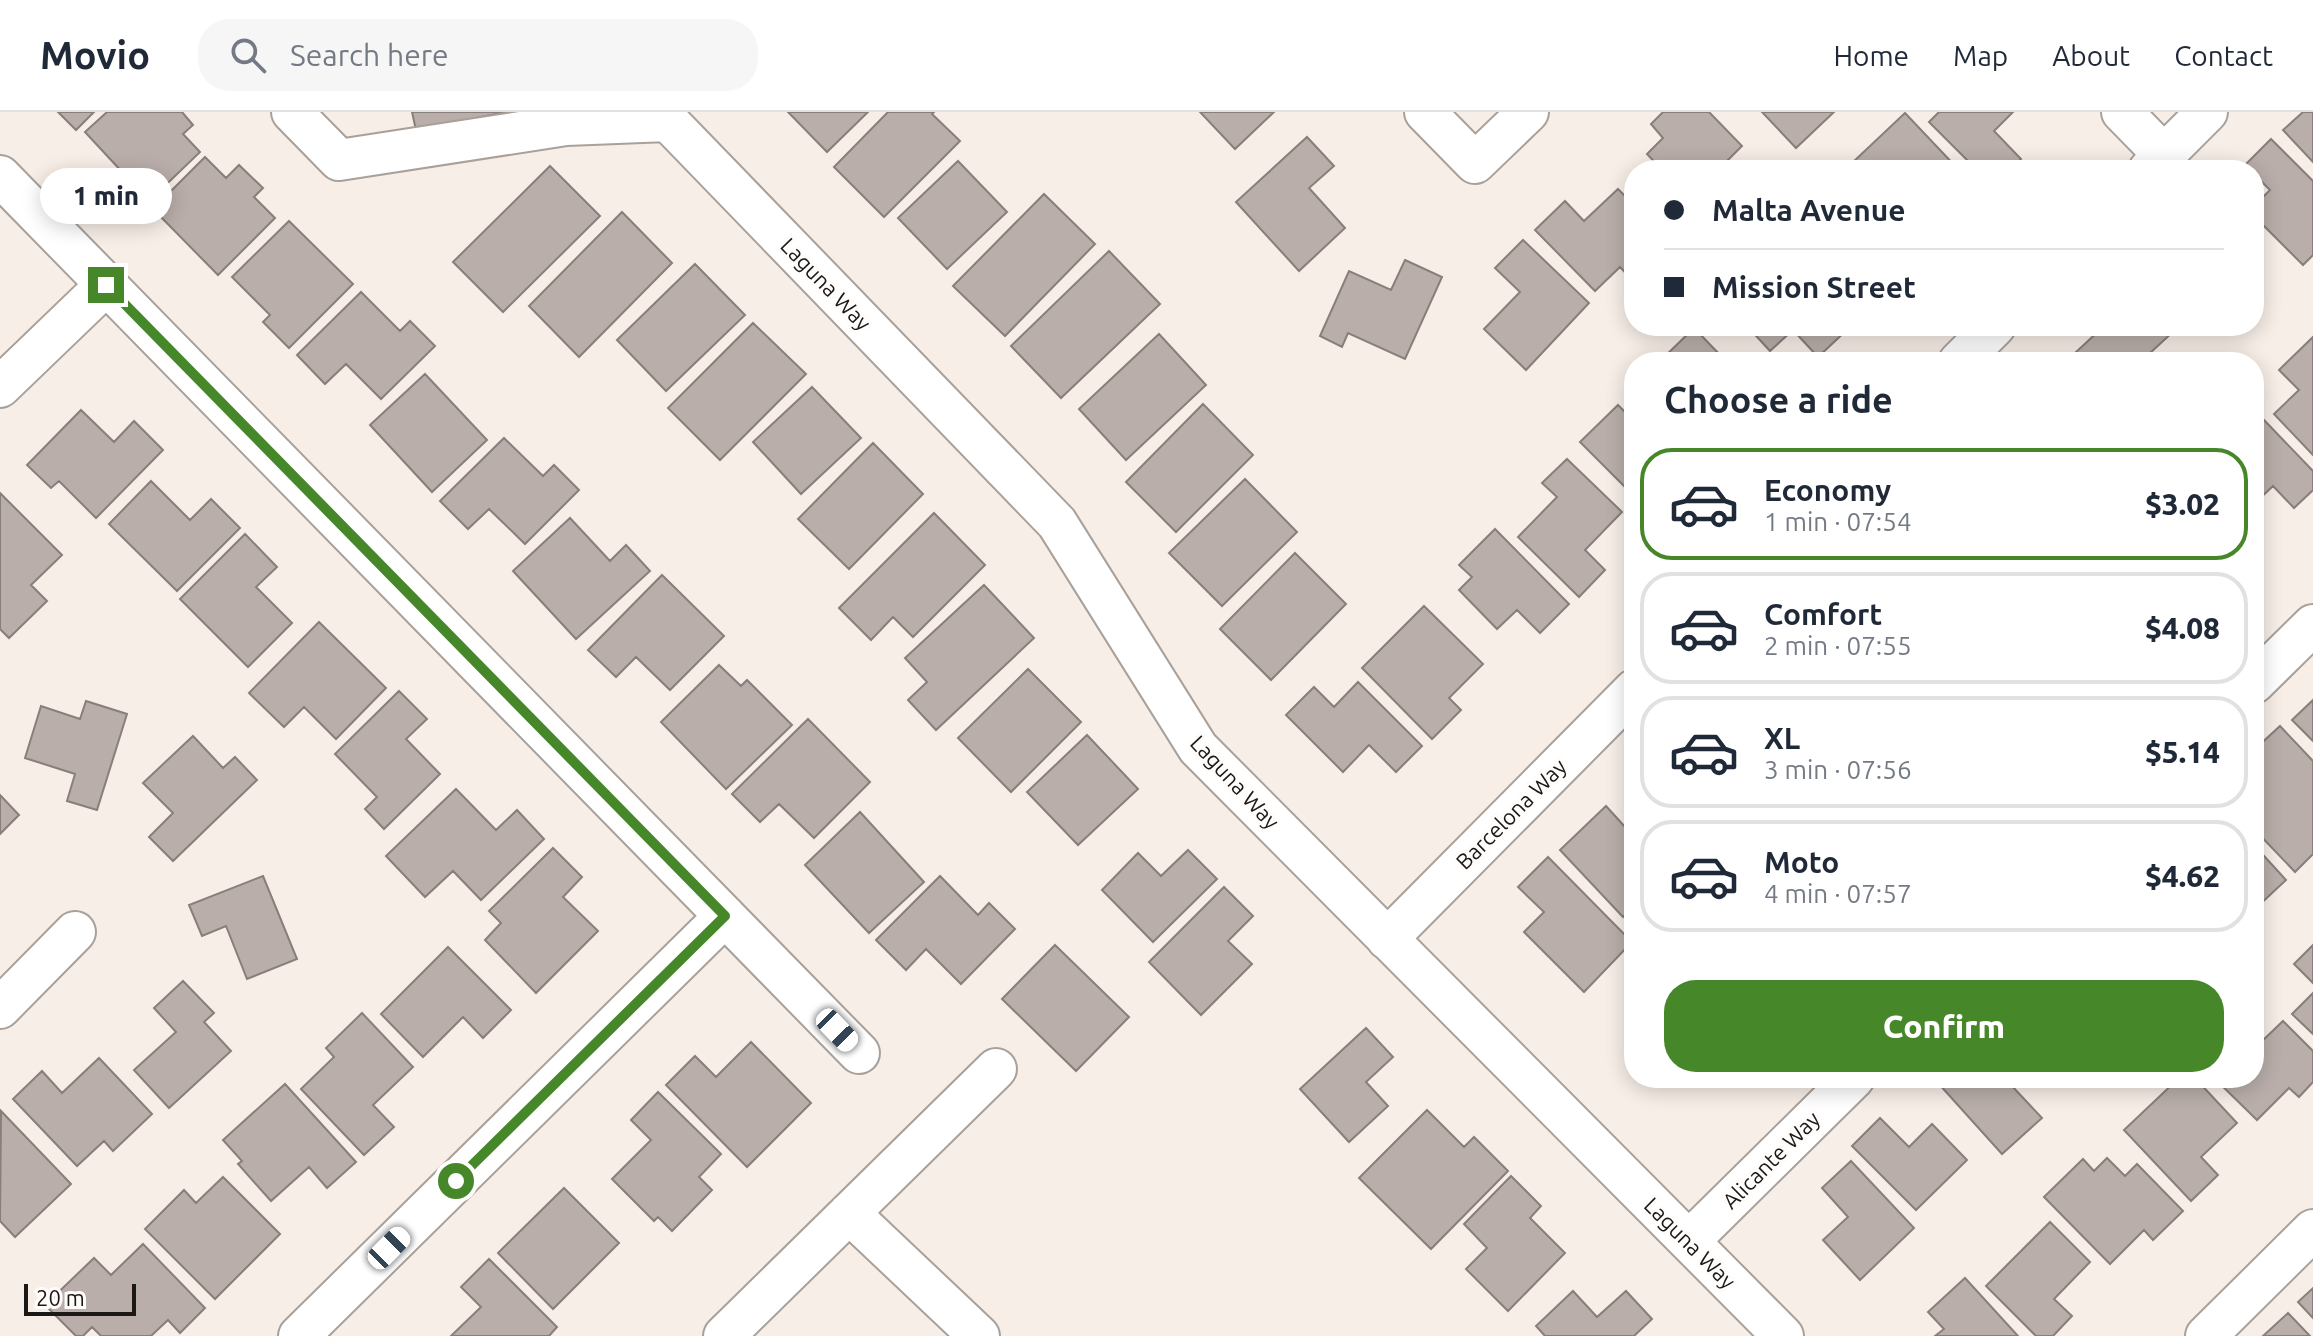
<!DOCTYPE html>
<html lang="en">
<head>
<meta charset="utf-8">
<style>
  :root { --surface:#fff; --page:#f6f6f7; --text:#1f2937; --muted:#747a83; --line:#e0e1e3; --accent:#468729 }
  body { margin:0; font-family:Ubuntu,sans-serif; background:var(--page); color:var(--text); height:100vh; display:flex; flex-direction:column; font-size:30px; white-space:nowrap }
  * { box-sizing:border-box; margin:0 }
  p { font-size:26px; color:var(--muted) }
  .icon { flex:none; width:44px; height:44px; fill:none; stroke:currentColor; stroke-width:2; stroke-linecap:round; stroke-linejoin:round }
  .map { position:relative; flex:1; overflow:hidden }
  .sheet { position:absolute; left:1624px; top:240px; width:640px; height:736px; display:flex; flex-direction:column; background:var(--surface); border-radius:32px; box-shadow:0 4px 20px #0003 }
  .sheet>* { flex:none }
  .top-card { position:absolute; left:1624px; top:48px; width:640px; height:176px; border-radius:32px; box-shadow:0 4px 20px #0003; display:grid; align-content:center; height:176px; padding:0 40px; background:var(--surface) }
  .scale { position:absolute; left:24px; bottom:20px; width:112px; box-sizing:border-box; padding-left:8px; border:4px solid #1c1816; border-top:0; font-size:22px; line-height:28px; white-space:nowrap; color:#1c1816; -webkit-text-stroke:6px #fffdfc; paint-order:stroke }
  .end { position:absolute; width:36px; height:36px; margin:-18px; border:10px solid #468729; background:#fff; box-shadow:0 0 0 4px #fff }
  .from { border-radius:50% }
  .bubble { position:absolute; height:56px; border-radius:28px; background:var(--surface); box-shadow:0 4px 20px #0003; font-size:26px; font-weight:800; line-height:56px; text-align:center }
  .car { position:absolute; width:24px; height:48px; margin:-24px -12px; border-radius:10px; box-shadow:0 0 6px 2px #0007; background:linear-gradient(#fff 24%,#345 0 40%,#fff 0 76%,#345 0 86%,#fff 0) }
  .top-card b { display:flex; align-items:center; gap:28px; height:76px; font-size:30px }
  .top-card b+b { border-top:2px solid var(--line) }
  .top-card i { width:20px; height:20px; background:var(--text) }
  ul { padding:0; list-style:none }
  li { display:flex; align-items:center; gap:24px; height:112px; margin:0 16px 12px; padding:0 24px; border:4px solid var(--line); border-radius:32px }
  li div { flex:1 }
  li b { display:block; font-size:30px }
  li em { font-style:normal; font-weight:800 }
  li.active { border-color:var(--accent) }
  li>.icon { width:72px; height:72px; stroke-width:1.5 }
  h2 { padding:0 40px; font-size:36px; line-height:96px }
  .primary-button { display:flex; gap:16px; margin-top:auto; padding:16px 40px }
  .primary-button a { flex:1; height:92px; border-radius:32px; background:var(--accent); color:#fff; font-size:32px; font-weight:800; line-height:92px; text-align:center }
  header { display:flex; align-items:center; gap:48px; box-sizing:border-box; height:112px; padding:0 40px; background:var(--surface); border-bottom:2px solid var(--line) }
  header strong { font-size:38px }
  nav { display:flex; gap:44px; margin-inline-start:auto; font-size:28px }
  .search { width:560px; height:72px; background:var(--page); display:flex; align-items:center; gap:20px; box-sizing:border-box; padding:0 28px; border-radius:32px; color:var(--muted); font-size:30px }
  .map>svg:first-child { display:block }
</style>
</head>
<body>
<header>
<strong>Movio</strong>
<div class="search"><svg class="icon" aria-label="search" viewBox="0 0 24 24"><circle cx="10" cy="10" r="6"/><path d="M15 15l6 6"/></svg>Search here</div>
<nav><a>Home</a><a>Map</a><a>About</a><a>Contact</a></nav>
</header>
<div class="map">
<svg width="2313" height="1224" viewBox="0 0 2313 1224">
  <rect width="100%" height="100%" fill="#f7eee7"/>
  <path fill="#b9aeaa" stroke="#887e7b" stroke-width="2" d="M58,0H94L76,18Z
    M107,0H182L193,13L183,22L200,40L149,89L85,20Z
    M412,0H506L416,18Z
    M788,0H868L827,40Z
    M888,0H934L932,2L960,29L884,105L834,55Z
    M1200,0H1274L1235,37Z
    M1663,0H1709L1742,34L1718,58H1662L1647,42L1663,26L1651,12Z
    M1762,0H1834L1796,36Z
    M1939,0H2013L1994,19L2021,47L2010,58H1977L1929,10Z
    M2303,0H2313V50L2283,18Z
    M1905,1L1959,58H1859L1852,51Z
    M1307,25L1334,54L1309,76L1345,116L1299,159L1236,90Z
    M2271,27L2313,69V143L2303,153L2254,104V94L2270,78L2254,62V58H2250L2245,53Z
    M205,45L226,66L239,53L263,76L254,85L275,106L218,163L153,97Z
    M958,49L1007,100L947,157L898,106Z
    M550,54L600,104L503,200L453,150Z
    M1618,77L1634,93V170L1620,155L1595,179L1535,118L1565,89L1584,109Z
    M1044,82L1095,132L1005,224L953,174Z
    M622,100L672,151L579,245L529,194Z
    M289,109L353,172L289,236L263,210L270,203L232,165Z
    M1523,128L1589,191L1526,258L1484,217L1520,180L1495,156Z
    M1109,139L1160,192L1061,286L1011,234Z
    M1405,148L1442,165L1405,247L1348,221L1342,235L1320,224L1349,159L1391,178Z
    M695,152L745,203L666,279L617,228Z
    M361,180L400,219L410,209L435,234L381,287L346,252L325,272L297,243Z
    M753,211L806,262L720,348L668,296Z
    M1747,214H1845L1848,217L1818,245L1793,218L1770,239Z
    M2104,214H2171L2175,218L2149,242L2157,250H2084L2075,241Z
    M1694,216L1727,250H1659Z
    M1159,222L1206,273L1126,348L1079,297Z
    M2313,225V343L2274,302L2299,278L2279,258Z
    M425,262L487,328L432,380L370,313Z
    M812,275L861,326L801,382L753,330Z
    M1203,292L1253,343L1176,420L1126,370Z
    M1618,293L1634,309V384L1580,330Z
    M81,298L114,330L134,309L163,338L96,406L59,369L51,376L27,353Z
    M2264,308L2313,359V378L2294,396L2273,374L2254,392V317Z
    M504,326L543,364L554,353L579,378L525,432L489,397L468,417L440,389Z
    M873,331L923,382L849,457L798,407Z
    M1567,347L1622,400L1585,438L1605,458L1579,485L1518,425L1557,385L1542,371Z
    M1245,367L1297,420L1222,494L1169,441Z
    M151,369L190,408L211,387L240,416L177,479L109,412Z
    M0,381L62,443L31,473L47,489L9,526L0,517Z
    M934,401L985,453L913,525L893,505L871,528L839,496Z
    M570,406L610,449L626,433L650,459L576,527L513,459Z
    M1495,417L1569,492L1540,521L1517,498L1497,517L1459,478L1472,465L1459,453Z
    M245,422L277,455L256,475L292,511L248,555L180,487Z
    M1295,441L1346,492L1271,568L1220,517Z
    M662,463L724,524L670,578L636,545L616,565L588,538Z
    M984,473L1034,526L936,618L908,588L927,570L905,546Z
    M1424,494L1483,552L1449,586L1461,598L1432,627L1362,556Z
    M319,510L386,576L336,627L304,595L284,615L249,581Z
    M719,553L741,574L747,568L792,613L726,677L661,610Z
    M1028,557L1081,610L1011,680L958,626Z
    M1358,570L1422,634L1396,660L1369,633L1343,660L1286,603L1314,575L1334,595Z
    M399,579L427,607L406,627L440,662L384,717L365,697L377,685L335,642Z
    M2313,588V629L2292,608Z
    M86,589L127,602L97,698L67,689L75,662L25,646L41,594L80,607Z
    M808,607L870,670L814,726L779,692L760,710L732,682Z
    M2280,614L2313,649V742L2295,760L2254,717V661L2261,654L2254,646V638Z
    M1087,623L1138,677L1078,733L1027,680Z
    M193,624L223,656L235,645L257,668L173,749L149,725L173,701L143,671Z
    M456,677L496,718L517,698L544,727L481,788L453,759L425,785L386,744Z
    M0,683L19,703L0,722Z
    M1606,694L1626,716L1634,708V794L1623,805L1560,738Z
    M860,700L924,770L869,821L805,753Z
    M2254,733L2286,768L2254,798Z
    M553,736L582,765L563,785L598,819L536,881L485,828L501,811L489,799Z
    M1188,738L1217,767L1153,830L1102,778L1138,741L1161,764Z
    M1548,745L1632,830L1584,880L1524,820L1544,800L1518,775Z
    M263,764L297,847L247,867L226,814L202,824L189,793Z
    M940,764L978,803L989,791L1015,817L961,872L926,837L906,858L876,828Z
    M1224,775L1253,804L1228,829L1252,852L1201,903L1149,850Z
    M1055,833L1129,905L1076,959L1002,887Z
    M2313,833V871L2294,852Z
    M448,835L511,898L483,926L463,905L423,945L381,902Z
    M183,869L214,901L204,910L231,939L169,996L134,958L176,920L154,896Z
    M2313,881V922L2292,902Z
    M362,901L413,955L373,993L394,1015L364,1043L301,977L334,945L326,936Z
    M2283,909L2313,939V970L2299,985L2289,976L2257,1008L2214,966H2254V929L2258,933Z
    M1366,916L1393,945L1366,970L1388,994L1349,1030L1300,977Z
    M751,930L811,991L747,1055L666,973L695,944L716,965Z
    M99,946L152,1002L113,1039L104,1029L77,1054L13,987L42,959L62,981Z
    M1943,966H2018L2011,973L2042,1006L2002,1042L1938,971Z
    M2179,966H2195L2237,1011L2201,1045L2218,1063L2191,1089L2124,1018Z
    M285,972L356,1050L327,1076L309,1055L271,1089L238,1052L242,1049L223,1028Z
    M658,980L721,1042L699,1065L712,1078L672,1119L658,1105L654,1109L612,1067L651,1028L631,1008Z
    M1427,998L1464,1035L1474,1025L1508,1059L1431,1137L1359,1066Z
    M1,999L71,1072L15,1125L0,1109Z
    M1880,1006L1909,1035L1932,1012L1967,1048L1916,1098L1852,1034Z
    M2107,1046L2125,1064L2137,1052L2183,1099L2153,1128L2144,1118L2110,1152L2044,1085L2083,1047L2094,1059Z
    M1851,1049L1914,1116L1860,1168L1823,1128L1848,1105L1822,1076Z
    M1511,1064L1541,1094L1530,1106L1565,1141L1508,1199L1466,1157L1487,1136L1464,1112Z
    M223,1065L280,1122L215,1187L145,1117L184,1078L196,1091Z
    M564,1076L619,1131L553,1197L498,1141Z
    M2050,1110L2090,1150L2054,1187L2072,1204L2053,1224H2036L1986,1174Z
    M143,1132L205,1196L180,1221L168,1208L151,1224H101L92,1215L83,1224H76L45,1193L94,1146L111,1163Z
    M489,1147L557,1215L549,1224H451L481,1195L461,1175Z
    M1965,1166L2018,1224H1935L1944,1217L1928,1200Z
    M2313,1176V1206L2298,1190Z
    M1573,1179L1597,1205L1626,1179L1652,1207L1634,1224H1545L1536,1214Z
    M2288,1201L2310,1224H2263Z"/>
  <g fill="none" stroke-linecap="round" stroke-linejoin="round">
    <g stroke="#a9a09a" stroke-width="44">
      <path id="minor" d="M292,0L339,48L566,13L668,9L1057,411L1198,636L1783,1224
        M1425,0L1475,51L1528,0
        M2122,0L2164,43
        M2149,58L2207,0
        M0,64L859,941
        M1959,250L1995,214
        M0,275L106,173
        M2254,571L2313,513
        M1387,827L1634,578
        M0,896L75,820
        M849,1101L979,1224
        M1689,1129L1854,966
        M299,1224L725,804
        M724,1224L996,957
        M2206,1224L2313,1118"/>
    </g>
    <use href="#minor" stroke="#fff" stroke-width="40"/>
  </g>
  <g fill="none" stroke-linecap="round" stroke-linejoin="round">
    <path stroke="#468729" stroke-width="10" d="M106,173L725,804L456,1069"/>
  </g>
  <g text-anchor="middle" stroke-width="8" stroke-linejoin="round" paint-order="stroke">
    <g font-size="22" fill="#1c1816" stroke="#fffdfc">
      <text transform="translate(826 172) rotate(46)" y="8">Laguna Way</text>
      <text transform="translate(1235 670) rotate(47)" y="8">Laguna Way</text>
      <text transform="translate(1511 702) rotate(-45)" y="8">Barcelona Way</text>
      <text transform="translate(1771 1048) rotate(-45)" y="8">Alicante Way</text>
      <text transform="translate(1690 1131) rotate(45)" y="8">Laguna Way</text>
    </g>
  </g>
</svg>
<div class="scale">20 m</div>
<i class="end from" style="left:456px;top:1069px"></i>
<i class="end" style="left:106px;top:173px"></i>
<div class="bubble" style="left:40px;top:56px;width:132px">1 min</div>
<i class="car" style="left:837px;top:918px;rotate:136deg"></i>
<i class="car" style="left:389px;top:1136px;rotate:45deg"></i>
<div class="top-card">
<b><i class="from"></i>Malta Avenue</b>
<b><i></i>Mission Street</b>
</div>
<section class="sheet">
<h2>Choose a ride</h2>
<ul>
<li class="active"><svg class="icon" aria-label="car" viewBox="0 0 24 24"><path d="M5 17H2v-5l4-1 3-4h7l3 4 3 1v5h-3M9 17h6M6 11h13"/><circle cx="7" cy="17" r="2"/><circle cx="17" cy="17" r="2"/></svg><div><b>Economy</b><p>1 min · 07:54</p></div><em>$3.02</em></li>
<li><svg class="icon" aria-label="car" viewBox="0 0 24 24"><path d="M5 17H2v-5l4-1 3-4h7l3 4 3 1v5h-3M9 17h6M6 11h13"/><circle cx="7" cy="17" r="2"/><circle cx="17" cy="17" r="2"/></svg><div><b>Comfort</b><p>2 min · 07:55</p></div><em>$4.08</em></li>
<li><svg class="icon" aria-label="car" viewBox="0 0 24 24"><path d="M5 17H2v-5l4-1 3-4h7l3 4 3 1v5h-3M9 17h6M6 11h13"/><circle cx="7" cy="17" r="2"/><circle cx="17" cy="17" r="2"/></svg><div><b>XL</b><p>3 min · 07:56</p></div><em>$5.14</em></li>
<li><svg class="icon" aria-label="car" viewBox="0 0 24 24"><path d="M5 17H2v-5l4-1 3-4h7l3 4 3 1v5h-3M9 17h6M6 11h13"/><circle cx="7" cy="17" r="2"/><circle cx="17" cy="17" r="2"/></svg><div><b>Moto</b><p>4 min · 07:57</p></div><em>$4.62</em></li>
</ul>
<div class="primary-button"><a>Confirm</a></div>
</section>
</div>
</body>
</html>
